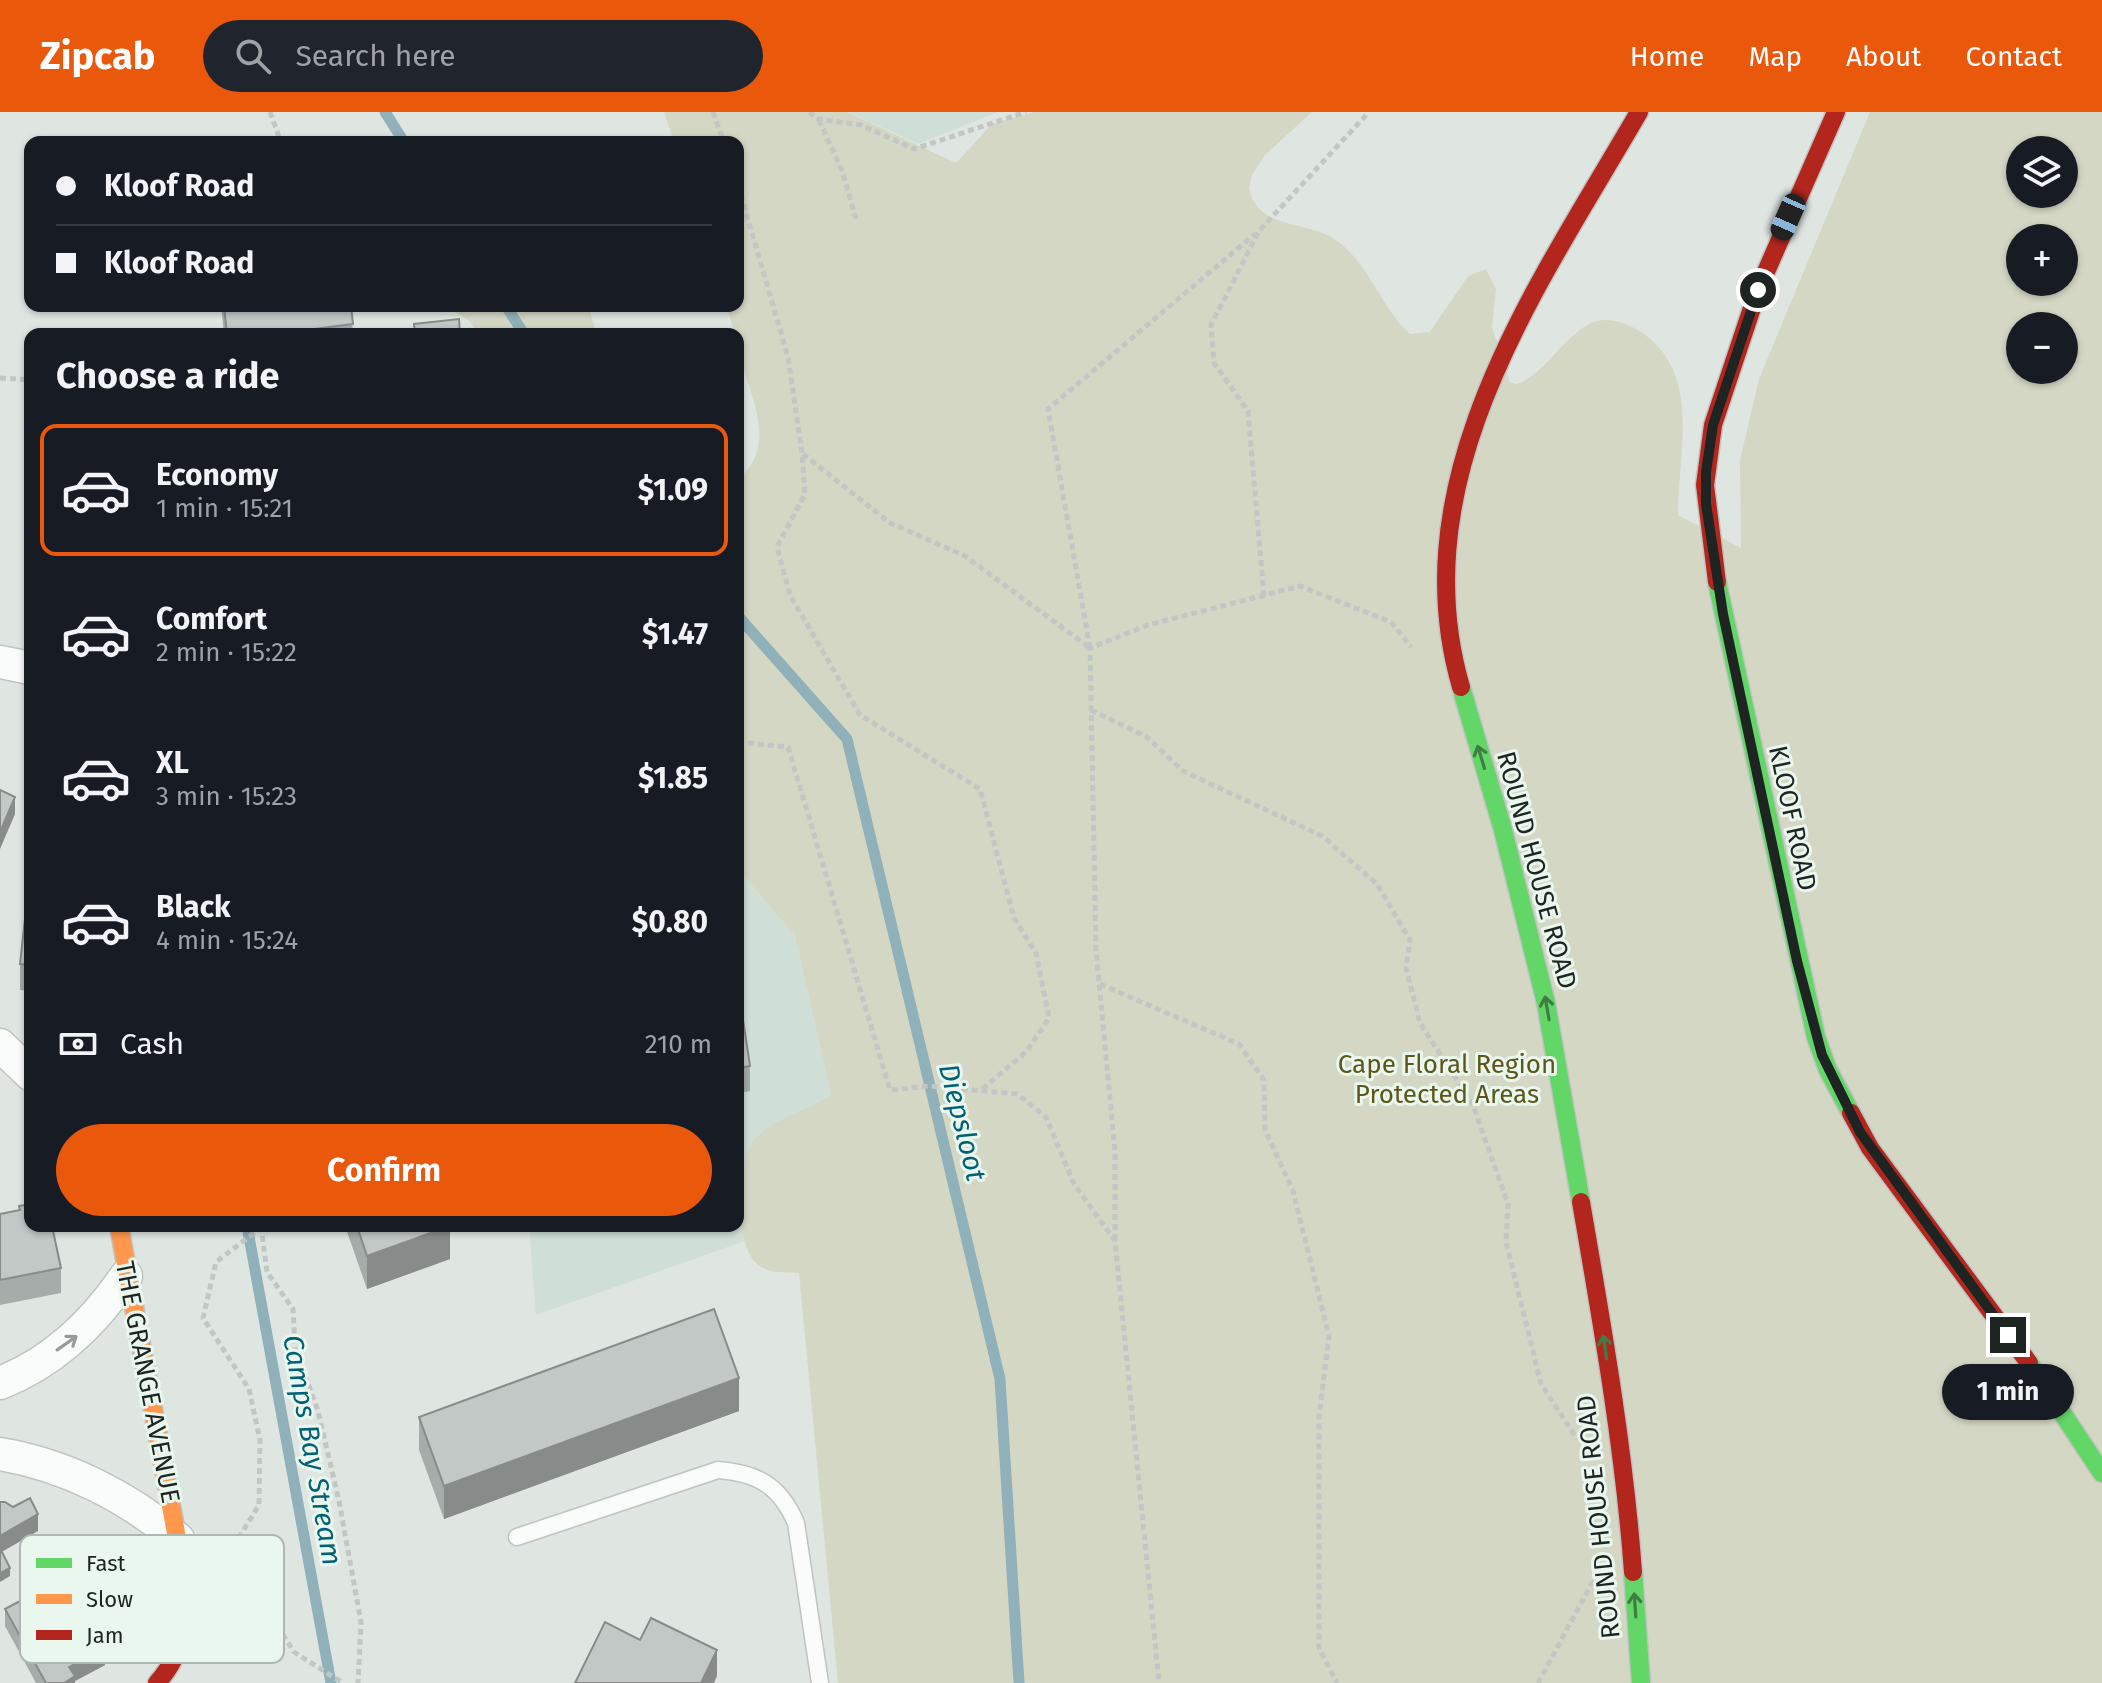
<!DOCTYPE html>
<html lang="en">
<head>
<meta charset="utf-8">
<style>
  :root { --surface:#171b24; --page:#20242c; --text:#f1f3f6; --muted:#9ea1a6; --line:#363941; --accent:#ea580c }
  body { margin:0; font-family:"Fira Sans",sans-serif; background:var(--page); color:var(--text); height:100vh; display:flex; flex-direction:column; font-size:30px; white-space:nowrap }
  * { box-sizing:border-box; margin:0 }
  p { font-size:26px; color:var(--muted) }
  .icon { flex:none; width:44px; height:44px; fill:none; stroke:currentColor; stroke-width:2; stroke-linecap:round; stroke-linejoin:round }
  .map { position:relative; flex:1; overflow:hidden }
  .details { position:absolute; left:24px; top:216px; width:720px; height:904px; display:flex; flex-direction:column; background:var(--surface); border-radius:16px; box-shadow:0 2px 6px #0004 }
  .details>* { flex:none }
  .top-card { position:absolute; left:24px; top:24px; width:720px; height:176px; border-radius:16px; box-shadow:0 2px 6px #0004; display:grid; align-content:center; height:176px; padding:0 32px; background:var(--surface) }
  .fabs { position:absolute; left:2006px; top:24px; display:grid; gap:16px }
  .fabs a { display:grid; place-items:center; width:72px; height:72px; border-radius:50%; background:var(--surface); box-shadow:0 2px 6px #0004; font-size:40px }
  .end { position:absolute; width:36px; height:36px; margin:-18px; border:10px solid #1e2421; background:#fff; box-shadow:0 0 0 4px #fff }
  .from { border-radius:50% }
  .bubble { position:absolute; height:56px; border-radius:28px; background:var(--surface); box-shadow:0 2px 6px #0004; font-size:26px; font-weight:700; line-height:56px; text-align:center }
  .car { position:absolute; width:24px; height:48px; margin:-24px -12px; border-radius:10px; box-shadow:0 0 6px 2px #0007; background:linear-gradient(#222 24%,#8ab4d8 0 40%,#222 0 76%,#8ab4d8 0 86%,#222 0) }
  .top-card b { display:flex; align-items:center; gap:28px; height:76px; font-size:30px }
  .top-card b+b { border-top:2px solid var(--line) }
  .top-card i { width:20px; height:20px; background:var(--text) }
  ul { padding:0; list-style:none }
  li { display:flex; align-items:center; gap:24px; height:132px; margin:0 16px 12px; padding:0 16px; border:4px solid transparent; border-radius:16px }
  li div { flex:1 }
  li b { display:block; font-size:30px }
  li em { font-style:normal; font-weight:700 }
  li.on { border-color:var(--accent) }
  li>.icon { width:72px; height:72px; stroke-width:1.5 }
  h2 { padding:0 32px; font-size:36px; line-height:96px }
  .pay { display:flex; align-items:center; gap:20px; height:88px; padding:0 32px; font-size:30px }
  .pay p { margin-inline-start:auto }
  .primary-button { display:flex; gap:16px; margin-top:auto; padding:16px 32px }
  .primary-button a { flex:1; height:92px; border-radius:48px; background:var(--accent); color:#fff; font-size:32px; font-weight:700; line-height:92px; text-align:center }
  header { display:flex; align-items:center; gap:48px; box-sizing:border-box; height:112px; padding:0 40px; background:var(--accent); color:#fff }
  header strong { font-size:38px }
  nav { display:flex; gap:44px; margin-inline-start:auto; font-size:28px }
  .search { width:560px; height:72px; background:var(--page); display:flex; align-items:center; gap:20px; box-sizing:border-box; padding:0 28px; border-radius:44px; color:var(--muted); font-size:30px }
  .map>svg:first-child { display:block }
</style>
</head>
<body>
<header>
<strong>Zipcab</strong>
<div class="search"><svg class="icon" aria-label="search" viewBox="0 0 24 24"><circle cx="10" cy="10" r="6"/><path d="M15 15l6 6"/></svg>Search here</div>
<nav><a>Home</a><a>Map</a><a>About</a><a>Contact</a></nav>
</header>
<div class="map">
<svg width="2102" height="1571" viewBox="0 0 2102 1571">
  <rect width="100%" height="100%" fill="#dfe6e2"/>
  <path fill="#cfded6" d="M848,0H998L918,32Z
    M738,757L795,824L855,1090L536,1203L529,1114H738Z"/>
  <path fill="#d5d7c5" fill-rule="evenodd" d="M664,0H847L956,51L992,12L1034,0H1312L1265,43L1252,63L1249,77C1259,119 1308,108 1336,128C1369,151 1381,196 1410,222L1430,220L1468,164L1486,157L1496,177L1492,215L1510,270L1516,272C1541,266 1565,223 1591,211C1606,204 1624,210 1638,218C1703,258 1678,339 1678,403L1741,436L1740,348L1759,267L1870,0H2102V1571H838L799,1161C784,1160 768,1162 757,1152C733,1129 735,1051 755,1027C775,1005 807,999 831,983L795,824L738,757V368C786,326 738,271 738,222H735L726,194H738V30H674ZM2020,38H2064V82H2020ZM2020,126H2064V170H2020ZM2020,214H2064V258H2020Z
    M445,194H589L596,222H480L468,208Z"/>
  <g fill="none" stroke-linecap="round" stroke-linejoin="round">
    <path stroke="#90b1b9" stroke-width="11" d="M385,0L404,30
      M506,194L524,222
      M738,504L847,627L1000,1267L1019,1571
      M247,1114L331,1571"/>
    <g stroke="#bfc4c1" stroke-width="19">
      <path id="lane" d="M517,1425L718,1358C758,1361 780,1374 796,1411L820,1571"/>
    </g>
    <g stroke="#bfc4c1" stroke-width="35">
      <path id="street" d="M0,550L30,556
        M0,933L30,962
        M0,1271C54,1250 94,1211 126,1164
        M0,1342C66,1353 128,1385 178,1427"/>
    </g>
    <g stroke="#bfc4c1" stroke-width="21">
      <path id="fast" d="M1717,470L1816,925L1828,958L1851,1001
        M1461,575L1503,718L1546,891L1581,1090
        M2029,1251L2102,1361
        M1633,1460L1641,1571"/>
    </g>
    <g stroke="#bfc4c1" stroke-width="21">
      <path id="slow" d="M119,1114L179,1437"/>
    </g>
    <g stroke="#bfc4c1" stroke-width="21">
      <path id="jam" d="M1717,470L1705,373L1713,313L1758,178L1836,0
        M1461,575C1400,364 1539,173 1639,0
        M1851,1001L1870,1036L2029,1251
        M1581,1090C1602,1212 1624,1336 1633,1460
        M157,1571C193,1531 188,1486 179,1437"/>
    </g>
    <path stroke="#c2c6c4" stroke-width="5" stroke-dasharray="6 4" stroke-linecap="butt" d="M270,0L281,30
      M713,0L724,30
      M809,0L818,7L861,13L914,37L1026,0
      M819,8L842,59L857,110
      M738,73L788,245L802,341L805,382L777,435L790,483L860,603L980,677L1014,806L1036,841L1049,906L1027,939L980,979
      M0,266L30,268
      M803,342L890,411L965,444L1090,536
      M1264,484L1248,299L1214,251L1211,213L1259,119L1369,0
      M1090,536L1048,297L1255,122
      M1091,598L1147,625L1183,659L1322,724L1377,772L1410,828L1406,856L1420,911L1473,993L1508,1092L1506,1130L1541,1272L1577,1327
      M738,630L788,635L890,978L929,974L1017,982L1046,1005L1074,1072L1115,1129L1159,1571
      M1100,872L1239,932L1264,968L1265,1018L1293,1079L1329,1224L1319,1304V1536L1337,1571
      M261,1114L267,1160L293,1197L295,1236L318,1299L339,1389L361,1510L358,1571
      M262,1115L216,1150L203,1206L249,1277L260,1328L259,1393L230,1440L294,1540L343,1571
      M1115,1128V1040L1096,838L1090,536L1148,513L1300,474L1391,510L1411,535
      M1538,1571L1593,1469"/>
    <use href="#lane" stroke="#fafbfb" stroke-width="16"/>
    <use href="#street" stroke="#fafbfb" stroke-width="32"/>
    <use href="#fast" stroke="#63d668" stroke-width="18"/>
    <use href="#slow" stroke="#ff974d" stroke-width="18"/>
    <use href="#jam" stroke="#b3261e" stroke-width="18"/>
  </g>
  <path fill="#a6aca9" d="M221,194H351L353,222H224Z
    M30,779V879L20,878V852Z
    M738,888L750,954V979L738,981Z
    M19,1094L61,1156V1181L0,1193V1102L19,1098Z
    M345,1114H450V1147L367,1177Z
    M739,1299L444,1407L419,1338V1305Z
    M5,1497L105,1553L75,1569V1571H36L5,1514Z"/>
  <path fill="#878c8a" d="M15,685V702L0,737V720Z
    M450,1114V1147L367,1177V1144Z
    M739,1266V1299L444,1407V1374Z
    M38,1402V1419L0,1441V1424Z
    M10,1456V1464L0,1470V1461Z
    M105,1536V1553L75,1569V1571H64L69,1555Z
    M717,1538V1564L714,1571H701Z"/>
  <path fill="#c1c8c5" stroke="#878c8a" stroke-width="2" d="M224,194H351L353,212L276,222H227Z
    M459,207L460,222H415L414,212Z
    M0,678L15,685L0,720Z
    M28,779H30V853L20,852Z
    M738,888H740L750,954L738,956Z
    M30,1092V1114H52L61,1156L0,1168V1102L20,1098L19,1094Z
    M357,1114H450L367,1144Z
    M714,1197L739,1266L444,1374L419,1305Z
    M30,1386L38,1402L0,1424V1390H5L13,1395Z
    M2,1440L10,1456L0,1461V1441Z
    M54,1471L82,1516L94,1511L105,1536L69,1555L75,1564L64,1571H46L5,1497Z
    M651,1506L717,1538L701,1571H575L605,1510L640,1528Z"/>
  <defs><path id="oneway-shaft" d="M-6 0H5M1.5-3L5.5 0L1.5 3" fill="none" stroke-width="1.6" stroke-linecap="round" stroke-linejoin="round" transform="scale(2)"/></defs>
  <g stroke="#407d44">
    <use href="#oneway-shaft" transform="translate(1481 645) rotate(-107)"/>
    <use href="#oneway-shaft" transform="translate(1547 896) rotate(-100)"/>
    <use href="#oneway-shaft" transform="translate(1605 1235) rotate(-98)"/>
    <use href="#oneway-shaft" transform="translate(1635 1493) rotate(-94)"/>
  </g>
  <use stroke="#979a99" href="#oneway-shaft" transform="translate(67 1231) rotate(-35)"/>
  <g fill="none" stroke-linecap="round" stroke-linejoin="round">
    <path stroke="#1e2421" stroke-width="10" d="M1758,178L1713,313L1706,360V392L1723,502L1797,849L1822,943L1860,1020L2008,1223"/>
  </g>
  <g text-anchor="middle" stroke-width="6" stroke-linejoin="round" paint-order="stroke">
    <g font-size="26" fill="#1e2421" stroke="#e9f7ef">
      <text transform="translate(1793 706) rotate(78)" y="9">KLOOF ROAD</text>
      <text transform="translate(1537 758) rotate(75)" y="9">ROUND HOUSE ROAD</text>
      <text transform="translate(148 1270) rotate(79)" y="9">THE GRANGE AVENUE</text>
      <text transform="translate(1598 1405) rotate(-96)" y="9">ROUND HOUSE ROAD</text>
    </g>
    <g font-size="26" fill="#5c5719" stroke="#e9f7ef">
      <text x="1447" y="961">Cape Floral Region<tspan x="1447" dy="30">Protected Areas</tspan></text>
    </g>
    <g font-size="28" font-style="italic" fill="#016075" stroke="#e9f7ef">
      <text transform="translate(963 1010) rotate(76)" y="10">Diepsloot</text>
      <text transform="translate(313 1338) rotate(80)" y="10">Camps Bay Stream</text>
    </g>
  </g>
  <rect x="20" y="1423" width="264" height="128" rx="12" fill="#e9f7ef" stroke="#acb8b1" stroke-width="2"/>
  <rect x="36" y="1446" width="36" height="10" fill="#63d668"/>
  <rect x="36" y="1482" width="36" height="10" fill="#ff974d"/>
  <rect x="36" y="1518" width="36" height="10" fill="#b3261e"/>
  <g font-size="22" fill="#1e2421">
    <text x="86" y="1459">Fast</text>
    <text x="86" y="1495">Slow</text>
    <text x="86" y="1531">Jam</text>
  </g>
</svg>
<div class="fabs">
<a><svg class="icon" aria-label="layers" viewBox="0 0 24 24"><path d="M12 4l9 5-9 5-9-5zM3 14l9 5 9-5"/></svg></a>
<a>+</a>
<a>−</a>
</div>
<i class="end from" style="left:1758px;top:178px"></i>
<i class="end" style="left:2008px;top:1223px"></i>
<div class="bubble" style="left:1942px;top:1252px;width:132px">1 min</div>
<i class="car" style="left:1788px;top:105px;rotate:204deg"></i>
<div class="top-card">
<b><i class="from"></i>Kloof Road</b>
<b><i></i>Kloof Road</b>
</div>
<section class="details">
<h2>Choose a ride</h2>
<ul>
<li class="on"><svg class="icon" aria-label="car" viewBox="0 0 24 24"><path d="M5 17H2v-5l4-1 3-4h7l3 4 3 1v5h-3M9 17h6M6 11h13"/><circle cx="7" cy="17" r="2"/><circle cx="17" cy="17" r="2"/></svg><div><b>Economy</b><p>1 min · 15:21</p></div><em>$1.09</em></li>
<li><svg class="icon" aria-label="car" viewBox="0 0 24 24"><path d="M5 17H2v-5l4-1 3-4h7l3 4 3 1v5h-3M9 17h6M6 11h13"/><circle cx="7" cy="17" r="2"/><circle cx="17" cy="17" r="2"/></svg><div><b>Comfort</b><p>2 min · 15:22</p></div><em>$1.47</em></li>
<li><svg class="icon" aria-label="car" viewBox="0 0 24 24"><path d="M5 17H2v-5l4-1 3-4h7l3 4 3 1v5h-3M9 17h6M6 11h13"/><circle cx="7" cy="17" r="2"/><circle cx="17" cy="17" r="2"/></svg><div><b>XL</b><p>3 min · 15:23</p></div><em>$1.85</em></li>
<li><svg class="icon" aria-label="car" viewBox="0 0 24 24"><path d="M5 17H2v-5l4-1 3-4h7l3 4 3 1v5h-3M9 17h6M6 11h13"/><circle cx="7" cy="17" r="2"/><circle cx="17" cy="17" r="2"/></svg><div><b>Black</b><p>4 min · 15:24</p></div><em>$0.80</em></li>
</ul>
<div class="pay"><svg class="icon" aria-label="cash" viewBox="0 0 24 24"><path d="M3 7h18v10H3z"/><circle cx="12" cy="12" r="2"/></svg>Cash<p>210 m</p></div>
<div class="primary-button"><a>Confirm</a></div>
</section>
</div>
</body>
</html>
